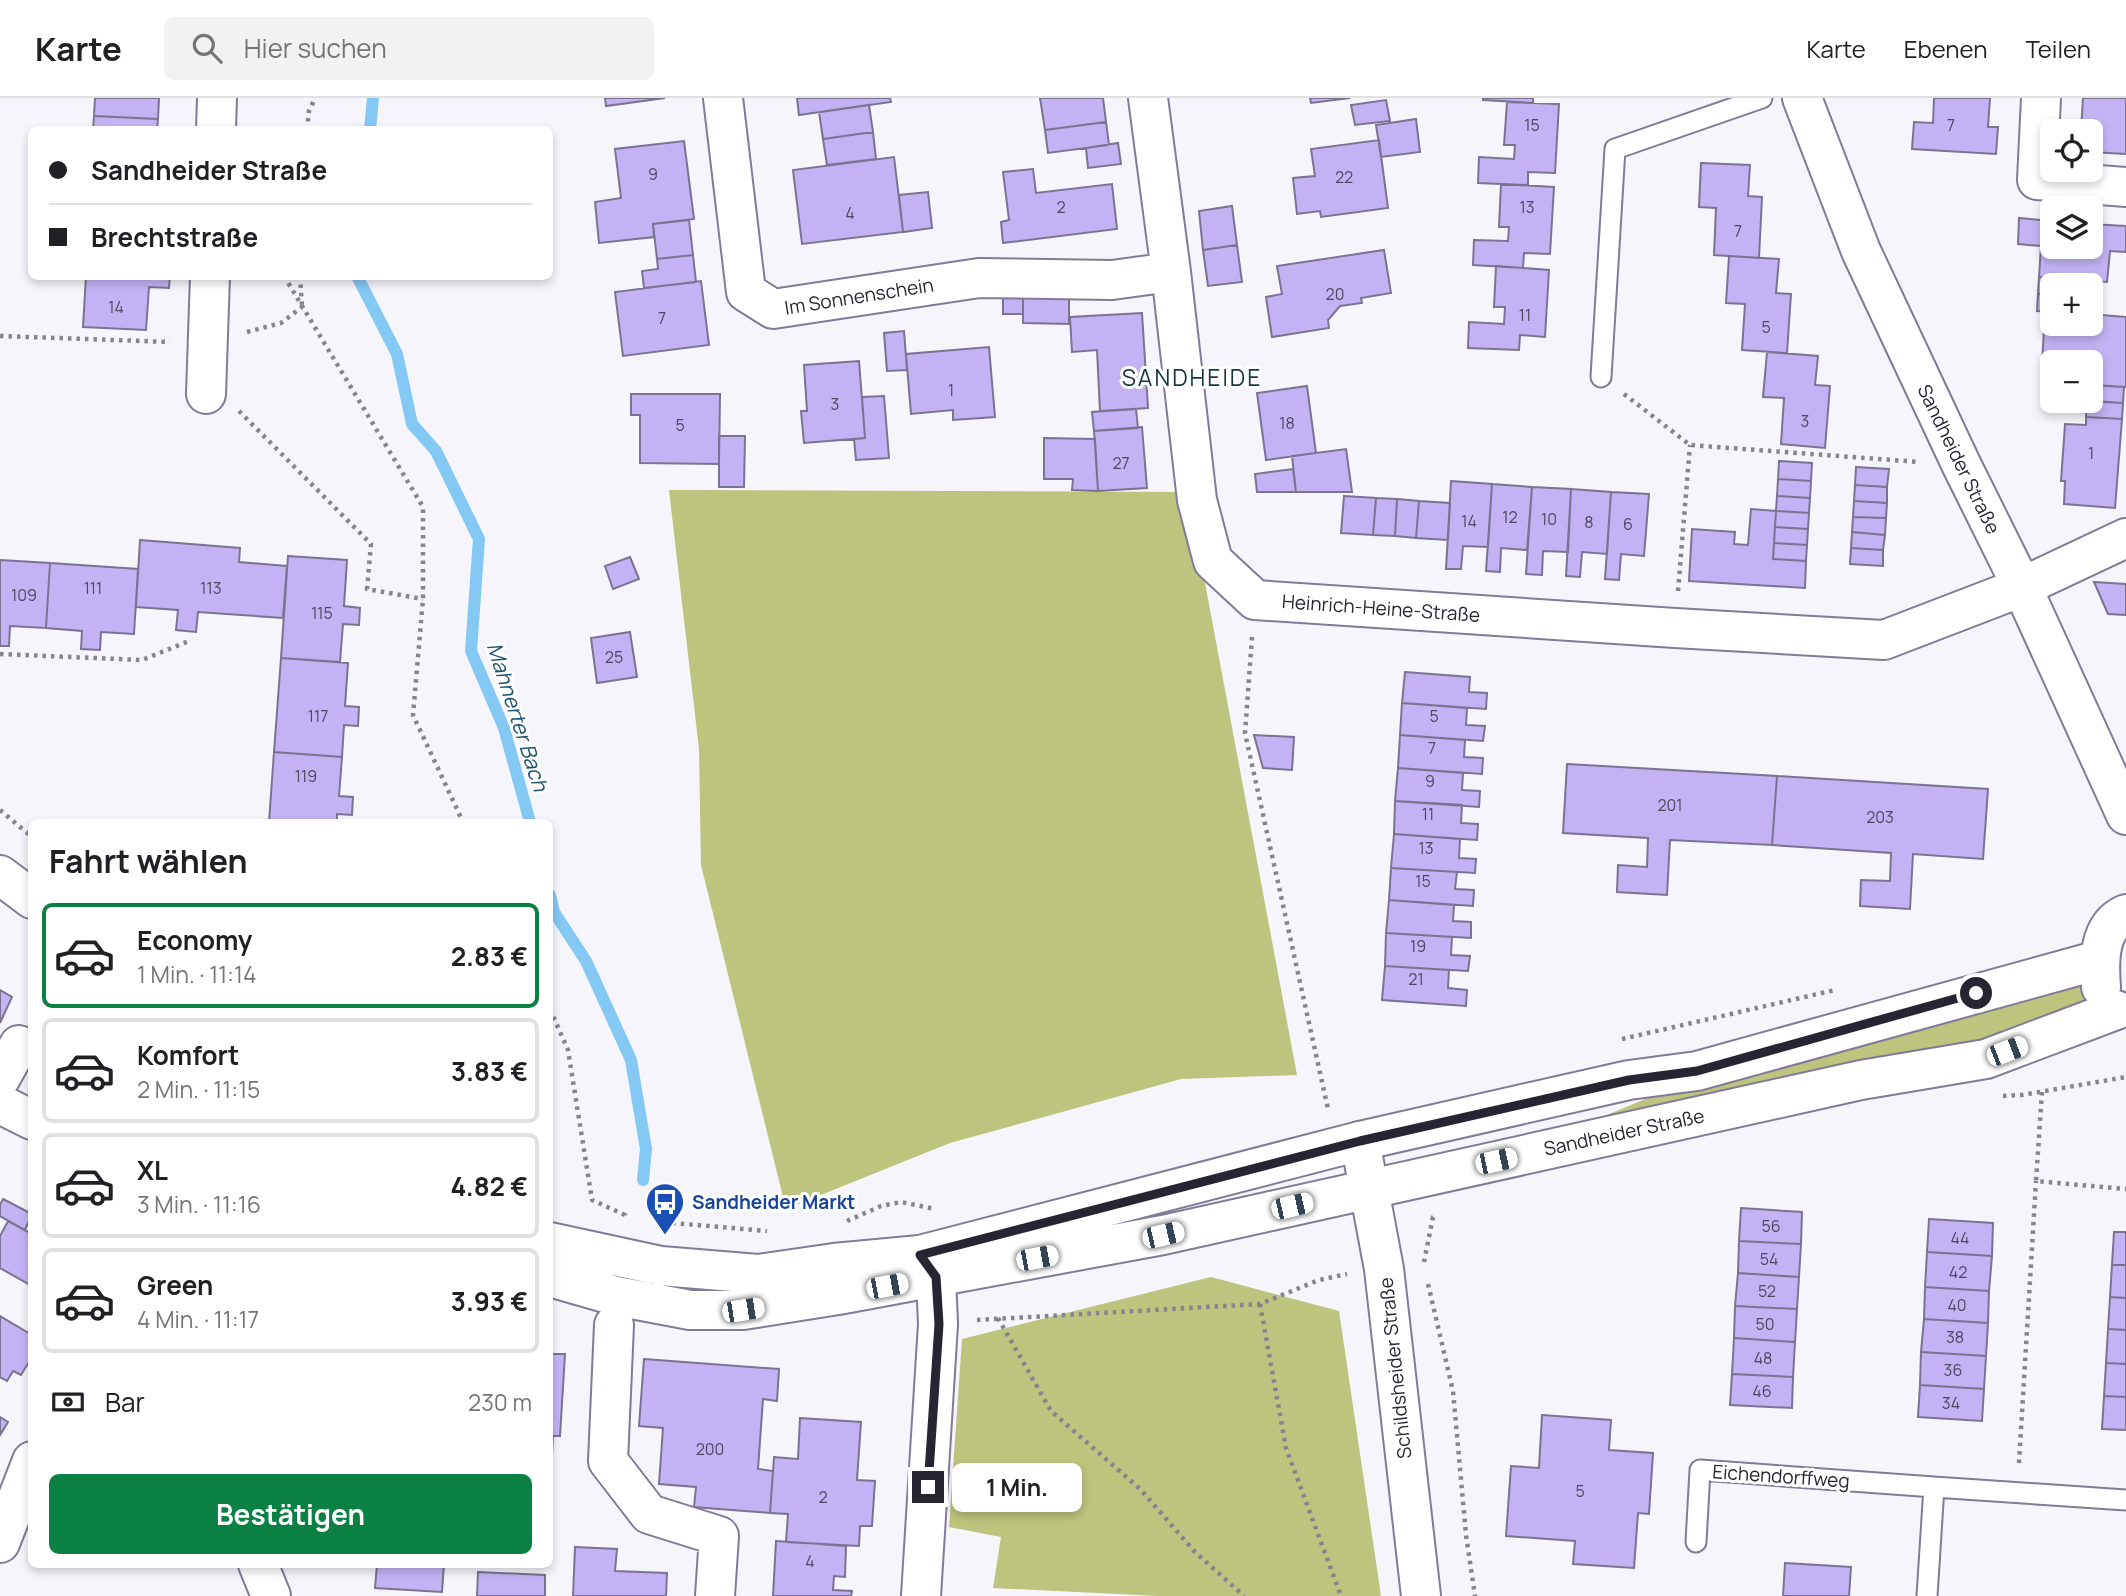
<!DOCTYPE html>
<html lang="de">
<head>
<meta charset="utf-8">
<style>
  :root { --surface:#fff; --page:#f2f2f2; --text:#202124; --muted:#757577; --line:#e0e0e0; --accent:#0b8043 }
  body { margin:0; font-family:Manrope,sans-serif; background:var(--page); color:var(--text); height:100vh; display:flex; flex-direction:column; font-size:26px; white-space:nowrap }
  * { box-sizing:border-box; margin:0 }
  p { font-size:23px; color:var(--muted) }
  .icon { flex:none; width:38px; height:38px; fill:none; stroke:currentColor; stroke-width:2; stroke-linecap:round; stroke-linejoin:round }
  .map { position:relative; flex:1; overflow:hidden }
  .drawer { position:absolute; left:28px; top:721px; width:525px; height:749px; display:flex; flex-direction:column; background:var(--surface); border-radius:10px; box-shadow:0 4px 10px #0003 }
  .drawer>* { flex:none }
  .banner { position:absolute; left:28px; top:28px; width:525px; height:154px; border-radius:10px; box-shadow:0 4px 10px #0003; display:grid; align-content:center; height:154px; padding:0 21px; background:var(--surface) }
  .buttons { position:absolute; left:2040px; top:21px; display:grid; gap:14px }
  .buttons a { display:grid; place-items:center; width:63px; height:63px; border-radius:10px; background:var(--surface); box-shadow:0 4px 10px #0003; font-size:35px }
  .end { position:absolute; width:32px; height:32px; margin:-16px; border:9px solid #272531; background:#fff; box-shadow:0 0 0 4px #fff }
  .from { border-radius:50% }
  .bubble { position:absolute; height:49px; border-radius:10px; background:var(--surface); box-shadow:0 4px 10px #0003; font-size:23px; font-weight:700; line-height:49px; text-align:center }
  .car { position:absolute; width:21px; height:42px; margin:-21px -10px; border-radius:9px; box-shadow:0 0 5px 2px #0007; background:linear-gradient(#fff 24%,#345 0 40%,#fff 0 76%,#345 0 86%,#fff 0) }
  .banner b { display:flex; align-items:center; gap:24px; height:66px; font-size:26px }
  .banner b+b { border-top:2px solid var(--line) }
  .banner i { width:18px; height:18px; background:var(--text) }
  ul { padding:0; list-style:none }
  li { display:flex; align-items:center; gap:21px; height:105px; margin:0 14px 10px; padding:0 7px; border:4px solid var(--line); border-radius:10px }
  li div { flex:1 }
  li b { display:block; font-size:26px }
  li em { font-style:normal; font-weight:700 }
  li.current { border-color:var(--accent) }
  li>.icon { width:63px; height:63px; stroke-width:1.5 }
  h2 { padding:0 21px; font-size:32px; line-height:84px }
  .pay { display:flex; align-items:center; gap:18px; height:77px; padding:0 21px; font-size:26px }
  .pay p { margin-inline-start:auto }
  .button { display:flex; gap:14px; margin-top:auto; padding:14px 21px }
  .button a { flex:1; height:80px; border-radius:10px; background:var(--accent); color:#fff; font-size:28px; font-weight:700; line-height:80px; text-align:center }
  header { display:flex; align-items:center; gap:42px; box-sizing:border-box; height:98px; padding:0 35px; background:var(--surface); border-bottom:2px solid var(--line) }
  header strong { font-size:33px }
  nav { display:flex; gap:38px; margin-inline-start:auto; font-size:24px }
  .search { width:490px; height:63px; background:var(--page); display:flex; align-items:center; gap:18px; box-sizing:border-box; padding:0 24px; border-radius:10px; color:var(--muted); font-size:26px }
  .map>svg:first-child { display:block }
</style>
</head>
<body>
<header>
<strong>Karte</strong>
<div class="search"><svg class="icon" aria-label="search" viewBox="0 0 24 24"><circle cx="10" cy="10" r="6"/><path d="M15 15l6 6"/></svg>Hier suchen</div>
<nav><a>Karte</a><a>Ebenen</a><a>Teilen</a></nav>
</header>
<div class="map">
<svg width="2126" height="1498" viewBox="0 0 2126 1498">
  <rect width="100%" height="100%" fill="#f6f5fc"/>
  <path fill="#bcc47d" d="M669,392L1188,394L1297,977L1181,981L950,1045L786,1111L701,767L699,651Z
    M2085,881L2093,905L1983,949L1568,1033L1655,997Z
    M1211,1179L1339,1213L1381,1498H1158L993,1490L1001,1439L949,1429L962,1241Z"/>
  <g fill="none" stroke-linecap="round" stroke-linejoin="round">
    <path stroke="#84c8f4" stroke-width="12" d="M370,32L373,0
      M357,178L397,256L412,326L436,353L479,441L471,553L504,630L530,724
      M550,797L554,814L586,863L631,962L646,1051L643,1082"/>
  </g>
  <path fill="#c3b3f5" stroke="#7a7391" stroke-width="2" d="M95,0H159L158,21L94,18Z
    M605,0H665L606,8Z
    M797,0H890L891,4L799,17Z
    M1040,0H1103L1106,24L1045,32Z
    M1310,0H1350L1311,5Z
    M1483,0H1533V5L1483,2Z
    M1934,0H1990L1988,29H1998L1996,56L1912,51L1914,24L1933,25Z
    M2083,0H2126V56L2091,54V33H2081Z
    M1386,2L1390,23L1355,27L1351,7Z
    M1507,4L1559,6L1555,75L1528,74V87L1478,85L1479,59L1514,61L1515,47H1504Z
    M869,7L873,34L823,41L819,14Z
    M94,18L158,21L157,32H93Z
    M1416,21L1420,54L1381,59L1376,27Z
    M1106,24L1109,47L1048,55L1045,32Z
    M873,34L876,61L827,67L823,41Z
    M1379,42L1388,110L1321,119L1320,113L1297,116L1293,80L1315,78L1311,51Z
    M684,43L694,121L653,126L654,139L599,145L595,104L621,100L615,51Z
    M1118,45L1121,66L1088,70L1086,50Z
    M894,59L903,134L802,146L793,72Z
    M1701,65L1750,67L1748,98L1762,99L1759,160L1714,157L1716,110L1699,109Z
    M1033,71L1036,95L1112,86L1117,131L1003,145L1001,124L1009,122L1003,74Z
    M1501,86L1554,89L1550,156L1524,155L1523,170L1473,167L1474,142L1508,143L1509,129H1499Z
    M928,94L932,130L903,134L899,97Z
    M1232,108L1237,147L1203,152L1199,113Z
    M2019,120L2053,123V149H2091V126L2126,128V154L2110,153L2107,184L2039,179L2041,148L2018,146Z
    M689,122L693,157L657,161L653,126Z
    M1237,147L1242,184L1208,188L1203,152Z
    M1384,152L1391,195L1361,200L1362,205L1340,208L1328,222L1329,230L1272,239L1266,199L1282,196L1277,168Z
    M693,157L696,184L644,190L642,173L658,171L657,161Z
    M1729,158L1779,161L1776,195L1791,196L1787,255L1742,252L1745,206L1726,205Z
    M1496,168L1549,172L1545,239L1520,237L1519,252L1468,250L1469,224L1504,226L1505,209H1494Z
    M86,178H170L169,190L149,189L146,232L83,229Z
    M2039,179L2078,182L2077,187H2053V197L2038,196Z
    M701,183L709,247L623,258L615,194Z
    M1003,195H1023V216H1003Z
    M1023,195H1069V226L1023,225Z
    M2038,196L2053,197V214L2037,213Z
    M2045,213L2053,214V226H2091V216L2126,219V289L2091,287V264H2053V285L2041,284Z
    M1142,215L1148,310L1100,313L1097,252L1072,254L1070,219Z
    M904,233L907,272L887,273L884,235Z
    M989,249L995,319L953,322V312L911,316L906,256Z
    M1767,254L1818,258L1815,287L1830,288L1825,350L1781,346L1784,300L1763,299Z
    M859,263L865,340L804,345L801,313H807L804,267Z
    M2091,287L2124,289L2123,305L2091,303Z
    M1307,288L1316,355L1266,362L1257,295Z
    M631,296H720L719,366L640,365V317H631Z
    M884,298L889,360L856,362L854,341L865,340L862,299Z
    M2087,303L2123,305L2122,321L2086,319Z
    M1136,311L1138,330L1094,333L1092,314Z
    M2086,319L2122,321L2115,410L2064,406L2065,383H2061L2065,326L2086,327Z
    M1142,329L1147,390L1098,393L1094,333Z
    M719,338H745L744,389H719Z
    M1044,340L1095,341L1098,393L1072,392L1073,381H1044Z
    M1346,351L1352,394H1296L1292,358Z
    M1779,363L1812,365L1811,383L1778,381Z
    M1856,369L1889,371L1887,389L1855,387Z
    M1293,371L1296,394H1257L1255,376Z
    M1778,381L1811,383L1810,400L1777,398Z
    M1451,383L1492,386L1488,449L1463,448L1461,471H1446Z
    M1492,386L1532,389L1527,452L1501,450L1500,474L1486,473Z
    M1855,387L1887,389V405L1854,403Z
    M1532,389L1571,391L1568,454L1543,453L1542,477L1526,476Z
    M1571,391L1611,394L1607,456L1582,454L1580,479L1566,478Z
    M1611,394L1649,396L1644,458L1621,456L1619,482L1605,481Z
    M1344,398L1376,400L1373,437L1341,435Z
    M1777,398L1810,400L1809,415L1776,413Z
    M1376,400L1397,401L1395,438L1373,437Z
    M1397,401L1419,403L1416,440L1395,438Z
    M1419,403L1450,405L1448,442L1416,440Z
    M1854,403L1887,405L1886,420L1853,419Z
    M1751,411L1776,413L1773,461L1806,463L1805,490L1689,483L1692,431L1735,434L1734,446L1748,447Z
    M1776,413L1809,415L1808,431L1775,429Z
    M1853,419L1886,420L1885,437L1852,434Z
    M1775,429L1808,431L1807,447L1774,445Z
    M1852,434L1885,437L1883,452L1851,450Z
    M140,442L240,450L239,464L287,468L283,520L198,514L196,534L176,532L178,512L136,509Z
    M1774,445L1807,447L1806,463L1773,461Z
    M1851,450L1883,452V468L1850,466Z
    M288,458L347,462L344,508L360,510L359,527L343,526L340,564L281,560Z
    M630,459L639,481L613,491L605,468Z
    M0,462L50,465L46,530L10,528L9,548H0Z
    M50,465L138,471L134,536L101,534L100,552L81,551L82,533L46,530Z
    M2094,484L2126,486V517L2108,516Z
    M630,534L637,579L597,585L591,540Z
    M281,560L348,565L345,608L359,609L358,628L344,627L342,659L274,654Z
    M1405,574L1470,579L1469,594L1487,595L1486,611L1402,605Z
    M1402,605L1467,610L1466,627L1485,628L1483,643L1400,637Z
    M1254,637L1294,639L1292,672L1263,670Z
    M1400,637L1465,642L1464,659L1483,660L1482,676L1398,670Z
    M274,654L342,659L339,698L353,699L352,717L337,716V724H269Z
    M1567,666L1777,678L1772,747L1670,742L1667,797L1617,794L1618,767L1647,769L1648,740L1563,735Z
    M1398,670L1463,675L1462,692L1480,693L1479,709L1395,703Z
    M1777,678L1988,691L1983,761L1913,756L1910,811L1860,808L1861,782L1890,783L1891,755L1772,747Z
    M1395,703L1462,707L1461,725L1478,726L1477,742L1394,736Z
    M1394,736L1460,741L1459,760L1476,761L1475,775L1391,770Z
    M1391,770L1457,774L1455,791L1474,792L1473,808L1389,802Z
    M1389,802L1454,807L1453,823L1471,824V840L1386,835Z
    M1386,835L1452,839L1451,857L1470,858L1468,873L1385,868Z
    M1385,868L1449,872L1448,890L1467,892L1466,908L1382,902Z
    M0,892L12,899L0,925Z
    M3,1101L32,1116L25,1132L0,1118V1107Z
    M1741,1110L1802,1114L1801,1146L1739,1143Z
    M1929,1121L1993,1125L1992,1158L1927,1154Z
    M8,1123L32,1136V1188L0,1170V1138Z
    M2114,1134H2126V1167H2112Z
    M1739,1143L1801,1146L1799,1179L1738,1175Z
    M1927,1154L1992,1158L1989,1193L1925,1189Z
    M2112,1167H2126V1200L2110,1199Z
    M1738,1175L1799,1179L1797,1211L1735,1208Z
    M1925,1189L1989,1193L1988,1225L1924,1221Z
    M2110,1199L2126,1200V1232L2108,1231Z
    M1735,1208L1797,1211L1795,1244L1734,1240Z
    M0,1218L32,1237V1259L21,1277L13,1273L7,1283L0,1279Z
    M1924,1221L1988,1225L1986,1258L1921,1254Z
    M2108,1231L2126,1232V1266L2106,1265Z
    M1734,1240L1795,1244L1793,1279L1732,1276Z
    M1921,1254L1986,1258L1984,1291L1920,1287Z
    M550,1256H565L560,1338H553L551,1376Z
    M644,1261L779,1271L777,1303L763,1301L758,1371L773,1373L770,1415L694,1409L696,1389L659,1386L663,1330L639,1328Z
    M2106,1265L2126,1266V1299L2104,1298Z
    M1732,1276L1793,1279L1792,1310L1730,1307Z
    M1920,1287L1984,1291L1982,1323L1918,1319Z
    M2104,1298L2126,1299V1332L2102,1331Z
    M1542,1317L1611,1322L1609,1352L1653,1355L1649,1416L1638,1415L1634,1470L1573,1466L1575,1443L1506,1438L1511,1368L1539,1370Z
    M0,1319L8,1324L0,1337Z
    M800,1320L861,1324L857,1382L875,1383L872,1428H860L859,1448L786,1444L788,1416L770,1415L774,1359L798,1361Z
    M776,1443L846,1448L845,1479L834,1478L833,1492L852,1493L851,1498H773Z
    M575,1449L617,1451L615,1473L667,1475L666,1498H573Z
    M1785,1465L1851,1469L1849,1498H1783Z
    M377,1466H444L442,1494L375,1490Z
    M478,1474L545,1477V1498H477Z"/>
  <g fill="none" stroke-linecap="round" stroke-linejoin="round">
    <g stroke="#817a98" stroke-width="23">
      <path id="lane" d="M1601,279L1615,51L1762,0
        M1934,1389L2126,1402
        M1696,1444L1700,1372L1934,1389L1927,1498"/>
    </g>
    <g stroke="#817a98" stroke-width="42">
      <path id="street" d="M723,0L746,194L773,211L979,180L1112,182L1171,174
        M1148,0L1171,174L1197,402L1213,463L1255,502L1675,530L1884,542L2022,489L2126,440
        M1802,0L1861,153L1961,366L2022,489L2126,717
        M2041,0L2037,82L2126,89
        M216,32L217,0
        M206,296L210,178
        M0,981L19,947
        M0,1006L32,1022
        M1360,1043L1384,1171L1421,1498
        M920,1157L936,1179L938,1226L921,1498
        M614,1227L608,1363L649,1416L719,1438L715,1498
        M0,1445L32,1363
        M258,1466L271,1498"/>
    </g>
    <g stroke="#817a98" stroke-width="42">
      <path id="secondary" d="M0,777L32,801
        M2101,889C2099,864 2098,828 2126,816
        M550,1144L661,1168L758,1176L834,1165L920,1157L1360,1043L1629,982L1697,973L2099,862
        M550,1179L616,1198L690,1212H743L838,1197L1163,1137L1861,982L1986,961L2116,912"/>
    </g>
    <path stroke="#86848e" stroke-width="4.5" stroke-dasharray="3.5 5" stroke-linecap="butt" d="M307,32L309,13L315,0
      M284,178L423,409V501L413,617L463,724
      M300,178L302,208
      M247,234L281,225L302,209
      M0,238L170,244
      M1624,296L1690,347L1919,364
      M239,313L371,446L367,491L423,501
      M1678,493L1690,347
      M1252,539L1245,635L1328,1011
      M0,556L142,562L189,543
      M0,712L32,739
      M550,911L568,952L592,1102L625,1117L624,1122
      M1622,941L1835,892
      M2042,994L2036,1083L2126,1091
      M2003,998L2022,997L2126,979
      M847,1123L881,1108L901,1104L935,1111
      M664,1127L673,1125L767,1133
      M1424,1164L1433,1119L1437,1117
      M1428,1186L1453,1293L1466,1437L1475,1498
      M1260,1206L1286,1350L1341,1498
      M998,1220L1051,1313L1140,1391L1195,1454L1244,1498
      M977,1222L1260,1206L1319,1182L1347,1176
      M2019,1365L2036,1083"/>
    <use href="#lane" stroke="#fff" stroke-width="19"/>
    <use href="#street" stroke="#fff" stroke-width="38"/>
    <use href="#secondary" stroke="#fff" stroke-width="38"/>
  </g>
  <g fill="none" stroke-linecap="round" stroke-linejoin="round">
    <path stroke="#272531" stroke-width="9" d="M928,1389L939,1226L936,1179L920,1157L1360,1043L1629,982L1697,973L1976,895"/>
  </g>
  <defs>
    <g id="bus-pin" transform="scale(2.0125)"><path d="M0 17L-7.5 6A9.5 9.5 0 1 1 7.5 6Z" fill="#1a4fb4" stroke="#fff"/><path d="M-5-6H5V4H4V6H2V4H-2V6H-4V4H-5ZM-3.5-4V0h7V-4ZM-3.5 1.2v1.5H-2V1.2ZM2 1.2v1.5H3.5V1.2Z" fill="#fff"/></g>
  </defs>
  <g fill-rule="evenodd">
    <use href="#bus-pin" x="665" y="1104"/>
  </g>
  <g text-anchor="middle" stroke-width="6" stroke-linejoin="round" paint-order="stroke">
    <g font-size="16" fill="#4e4862">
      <text x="1532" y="33">15</text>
      <text x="1951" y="33">7</text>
      <text x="653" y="82">9</text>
      <text x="1344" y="85">22</text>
      <text x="1061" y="115">2</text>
      <text x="1527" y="115">13</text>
      <text x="850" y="121">4</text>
      <text x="1738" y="139">7</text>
      <text x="1335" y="202">20</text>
      <text x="116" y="215">14</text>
      <text x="1525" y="223">11</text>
      <text x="662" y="226">7</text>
      <text x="1766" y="235">5</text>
      <text x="951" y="298">1</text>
      <text x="835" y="312">3</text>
      <text x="1805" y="329">3</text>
      <text x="1287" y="331">18</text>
      <text x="680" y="333">5</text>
      <text x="2091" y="361">1</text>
      <text x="1121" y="371">27</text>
      <text x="1510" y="425">12</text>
      <text x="1549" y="427">10</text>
      <text x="1469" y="429">14</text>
      <text x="1589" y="430">8</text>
      <text x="1628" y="432">6</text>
      <text x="93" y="496">111</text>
      <text x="211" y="496">113</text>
      <text x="24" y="503">109</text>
      <text x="322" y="521">115</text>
      <text x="614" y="565">25</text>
      <text x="318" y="624">117</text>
      <text x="1434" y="624">5</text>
      <text x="1432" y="656">7</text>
      <text x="306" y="684">119</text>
      <text x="1430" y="689">9</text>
      <text x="1670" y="713">201</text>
      <text x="1428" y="722">11</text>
      <text x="1880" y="725">203</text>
      <text x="1426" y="756">13</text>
      <text x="1423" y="789">15</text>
      <text x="1418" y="854">19</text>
      <text x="1416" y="887">21</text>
      <text x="1771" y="1134">56</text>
      <text x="1960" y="1146">44</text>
      <text x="1769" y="1167">54</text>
      <text x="1958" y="1180">42</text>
      <text x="1767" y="1199">52</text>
      <text x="1957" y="1213">40</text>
      <text x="1765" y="1232">50</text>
      <text x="1955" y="1245">38</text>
      <text x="1763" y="1266">48</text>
      <text x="1953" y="1278">36</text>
      <text x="1762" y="1299">46</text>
      <text x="1951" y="1311">34</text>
      <text x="710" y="1357">200</text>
      <text x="1580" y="1399">5</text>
      <text x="823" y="1405">2</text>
      <text x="810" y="1469">4</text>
    </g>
    <g font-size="19" fill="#272531" stroke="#fff">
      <text transform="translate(859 198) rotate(-9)" y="7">Im Sonnenschein</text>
      <text transform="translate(1959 361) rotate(64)" y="7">Sandheider Straße</text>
      <text transform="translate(1381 510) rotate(4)" y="7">Heinrich-Heine-Straße</text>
      <text transform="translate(1624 1034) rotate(-12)" y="7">Sandheider Straße</text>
      <text transform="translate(1395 1270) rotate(-96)" y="7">Schildsheider Straße</text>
      <text transform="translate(1781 1378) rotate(4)" y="7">Eichendorffweg</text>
    </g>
    <g font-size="19" font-weight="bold" fill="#164399" stroke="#fff" text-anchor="start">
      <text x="692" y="1111">Sandheider Markt</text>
    </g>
    <g font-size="21" font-style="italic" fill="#205371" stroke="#fff">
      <text transform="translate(517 619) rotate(72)" y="7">Mahnerter Bach</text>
    </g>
    <g font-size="23" letter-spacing="2" fill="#15373b" stroke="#fff">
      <text x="1192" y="288">SANDHEIDE</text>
    </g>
  </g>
</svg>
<div class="buttons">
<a><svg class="icon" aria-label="locate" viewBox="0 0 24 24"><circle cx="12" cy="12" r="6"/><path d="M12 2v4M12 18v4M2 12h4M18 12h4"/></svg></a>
<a><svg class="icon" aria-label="layers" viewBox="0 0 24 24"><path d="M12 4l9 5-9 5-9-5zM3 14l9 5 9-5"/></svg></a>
<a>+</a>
<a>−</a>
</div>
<i class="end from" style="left:1976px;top:895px"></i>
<i class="end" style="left:928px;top:1389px"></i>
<div class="bubble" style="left:952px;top:1365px;width:130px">1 Min.</div>
<i class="car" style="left:2007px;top:953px;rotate:69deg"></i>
<i class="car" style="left:1496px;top:1063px;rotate:78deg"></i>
<i class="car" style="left:1292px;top:1108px;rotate:77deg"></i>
<i class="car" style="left:1163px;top:1137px;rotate:77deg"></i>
<i class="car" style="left:1037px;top:1160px;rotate:79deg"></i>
<i class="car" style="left:887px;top:1188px;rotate:79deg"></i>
<i class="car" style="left:743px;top:1212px;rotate:81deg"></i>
<div class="banner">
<b><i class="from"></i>Sandheider Straße</b>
<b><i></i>Brechtstraße</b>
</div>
<section class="drawer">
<h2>Fahrt wählen</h2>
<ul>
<li class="current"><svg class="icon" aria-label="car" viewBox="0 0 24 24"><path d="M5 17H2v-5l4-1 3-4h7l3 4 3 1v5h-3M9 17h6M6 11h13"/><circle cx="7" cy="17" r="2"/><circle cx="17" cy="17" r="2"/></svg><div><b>Economy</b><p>1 Min. · 11:14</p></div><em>2.83 €</em></li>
<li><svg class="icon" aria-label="car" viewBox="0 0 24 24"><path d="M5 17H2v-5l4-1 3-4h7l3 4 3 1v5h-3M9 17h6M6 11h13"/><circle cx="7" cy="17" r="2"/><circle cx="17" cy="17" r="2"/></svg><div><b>Komfort</b><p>2 Min. · 11:15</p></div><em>3.83 €</em></li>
<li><svg class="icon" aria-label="car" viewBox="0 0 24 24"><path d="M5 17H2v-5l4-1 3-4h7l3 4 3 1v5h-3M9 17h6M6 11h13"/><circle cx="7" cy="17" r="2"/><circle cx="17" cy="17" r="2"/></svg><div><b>XL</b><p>3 Min. · 11:16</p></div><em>4.82 €</em></li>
<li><svg class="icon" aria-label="car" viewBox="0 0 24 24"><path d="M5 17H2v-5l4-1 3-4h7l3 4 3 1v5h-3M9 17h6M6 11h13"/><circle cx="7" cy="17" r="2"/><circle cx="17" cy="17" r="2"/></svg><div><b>Green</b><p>4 Min. · 11:17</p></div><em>3.93 €</em></li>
</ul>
<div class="pay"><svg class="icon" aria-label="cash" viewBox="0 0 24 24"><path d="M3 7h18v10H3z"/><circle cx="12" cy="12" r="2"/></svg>Bar<p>230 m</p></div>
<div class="button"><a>Bestätigen</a></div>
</section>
</div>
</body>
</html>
